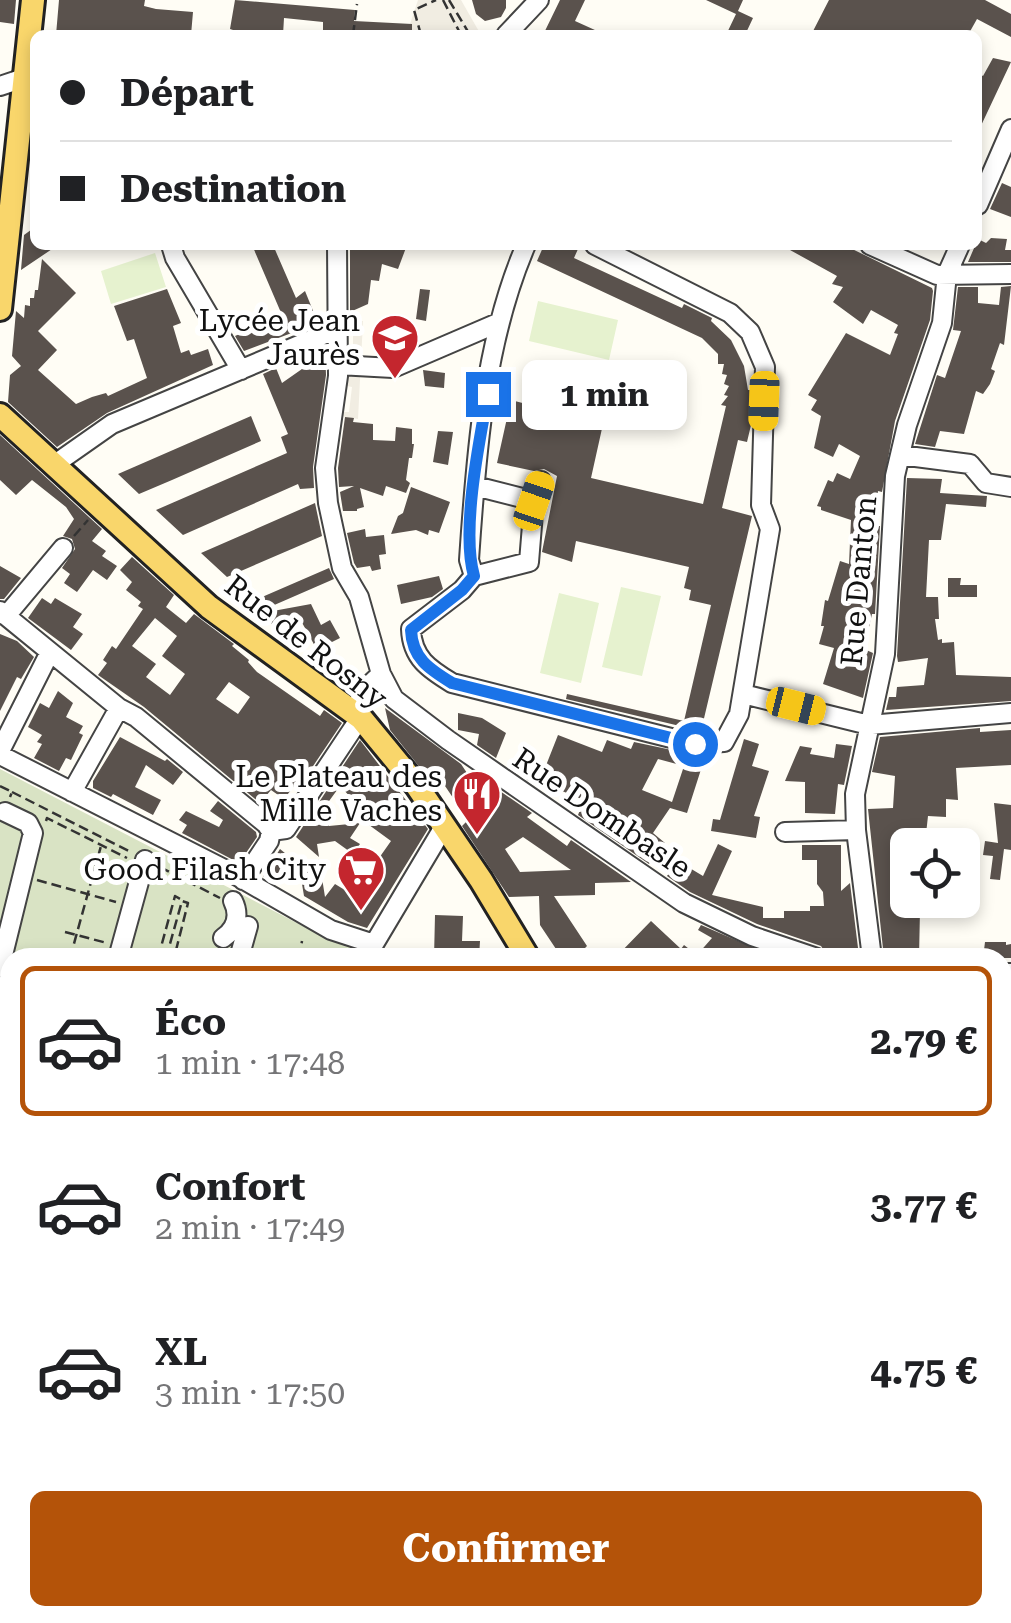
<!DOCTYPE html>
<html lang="fr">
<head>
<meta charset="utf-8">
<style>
  :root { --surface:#fff; --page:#f2f2f2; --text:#202124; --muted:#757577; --line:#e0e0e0; --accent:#b45309 }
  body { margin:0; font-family:"Roboto Serif",serif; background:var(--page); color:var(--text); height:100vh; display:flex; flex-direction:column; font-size:38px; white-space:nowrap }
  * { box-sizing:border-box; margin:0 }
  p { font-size:32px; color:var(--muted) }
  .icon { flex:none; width:55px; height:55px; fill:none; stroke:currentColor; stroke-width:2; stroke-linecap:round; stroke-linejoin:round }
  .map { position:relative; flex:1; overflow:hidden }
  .panel { position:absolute; left:0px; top:948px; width:1012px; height:678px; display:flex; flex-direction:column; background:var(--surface); border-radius:30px 30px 0 0; box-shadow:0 5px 15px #0003 }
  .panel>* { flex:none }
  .top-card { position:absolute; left:30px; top:30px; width:952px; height:220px; border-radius:15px; box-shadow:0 5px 15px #0003; display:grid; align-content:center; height:220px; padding:0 30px; background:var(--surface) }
  .tools { position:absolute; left:890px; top:828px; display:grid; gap:20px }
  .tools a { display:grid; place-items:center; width:90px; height:90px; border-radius:15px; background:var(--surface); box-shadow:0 5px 15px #0003; font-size:50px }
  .end { position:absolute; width:45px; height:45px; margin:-22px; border:12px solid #1a73e8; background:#fff; box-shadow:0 0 0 5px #fff }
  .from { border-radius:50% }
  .bubble { position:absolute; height:70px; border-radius:15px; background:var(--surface); box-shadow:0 5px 15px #0003; font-size:32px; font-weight:700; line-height:70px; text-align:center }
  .car { position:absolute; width:30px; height:60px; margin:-30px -15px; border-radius:12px; box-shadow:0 0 8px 2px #0007; background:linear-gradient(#f5c518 24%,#345 0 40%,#f5c518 0 76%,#345 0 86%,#f5c518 0) }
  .top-card b { display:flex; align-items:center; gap:35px; height:95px; font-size:38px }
  .top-card b+b { border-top:2px solid var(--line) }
  .top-card i { width:25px; height:25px; background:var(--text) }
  ul { padding:18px 0 0; list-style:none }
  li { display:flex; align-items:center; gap:30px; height:150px; margin:0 20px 15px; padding:0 10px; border:5px solid transparent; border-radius:15px }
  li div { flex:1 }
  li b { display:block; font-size:38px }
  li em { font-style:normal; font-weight:700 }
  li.selected { border-color:var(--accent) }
  li>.icon { width:90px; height:90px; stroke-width:1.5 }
  .cta { display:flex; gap:20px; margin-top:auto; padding:20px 30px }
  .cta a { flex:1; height:115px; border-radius:15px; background:var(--accent); color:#fff; font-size:40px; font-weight:700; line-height:115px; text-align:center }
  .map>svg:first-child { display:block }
</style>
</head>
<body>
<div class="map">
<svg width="1011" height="1623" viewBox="0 0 1011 1623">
  <rect width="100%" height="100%" fill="#fffdf5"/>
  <path fill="#f6f3d4" d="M1003,1530L1011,1534V1623H954L952,1615H1002Z"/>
  <path fill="#d5ebbd" d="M10,1576V1615H43L35,1623H0V1580Z"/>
  <path fill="#d9e3c4" d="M0,769L326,938L359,949L366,957L10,958V1380L0,1371Z
    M3,1452L10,1458V1576L0,1580V1454Z"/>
  <path fill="#e6f2cf" d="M155,253L166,287L111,304L101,271Z
    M538,301L618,320L609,360L529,341Z
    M621,587L661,596L642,676L602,667Z
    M559,593L599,603L581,683L540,673Z"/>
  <path fill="#f1ede2" d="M418,0H461L481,35H412L410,24Z
    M343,318L363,321L358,419L340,416V412H349L352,387L342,385L344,345L353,344V323L343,322Z"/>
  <path fill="#5a524d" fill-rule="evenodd" d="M0,0H16L14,24L0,22Z
    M59,0H145L144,6L156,9L193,12L191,35H56Z
    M235,0L355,10L354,21L412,24V35H323V22L284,18L283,35H248L230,29Z
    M472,0H506V8L501,17L485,21L476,14Z
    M560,0H585L575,21L606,35H543Z
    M706,0H743L738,11L753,18L745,35H726L736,14Z
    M829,0H985L1011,14V37L977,19L968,35H811Z
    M993,58L1011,62L978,132V73L983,76Z
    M1002,183L1011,187V217L990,209Z
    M35,227V245H58L21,270L24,235Z
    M991,238L1007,239L1005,250H1011V262H968L978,239L986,243Z
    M252,245H273L296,298L305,291L318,323L244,351L235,336L282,315Z
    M350,245H407L398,269L382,264L379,281L371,280L368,304L350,312Z
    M544,245L555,249L556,245H571L578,249L574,258L682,308L684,304L712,318L711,321L731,340L744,366L748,390H752L751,425L747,442L738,440L722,508L752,516L701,731L566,699L567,694L684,721L711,605L689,600L691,590L684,588L689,567L576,541L572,562L542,552L557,476L544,469L534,471L497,463L511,400L603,424L591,478L703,504L726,406L721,405L728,396L724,395L729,386L724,384L727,375L722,374L724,364H718V354L702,338L537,261Z
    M781,245H844L932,288L933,291L930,320L895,421L882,492L878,491L874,526H880L875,614H872L864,649L873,653L863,698L823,684L834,648L819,644L824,626H821L825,600L828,601L840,561L849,564L851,520L821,510V507L817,506L828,480L833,482L837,473L850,479L860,456L839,444L833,457L814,448L821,416L811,410L817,400L808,395L846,333L890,355L898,334L894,333L898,325L871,310L863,324L833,302L843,287L832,284L837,276Z
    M42,259L76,293L38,331L57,350L38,370L76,404L92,397L106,393L108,396L147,378L134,339L127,341L114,306L167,289L181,323L173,326L181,353L189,350L191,355L208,349L213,365L107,413L57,447L8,402L10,375L21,366L12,356L16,311L24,318L25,305L30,306V298H34L35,290H38Z
    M1011,286L1004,345L1000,343L991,369L995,371L990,384L983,394L976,391L964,434L940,431L935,447L915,444L937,375L945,378L961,331L953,330L958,287H978V303L999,305L1001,287Z
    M420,289L430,290L426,321L416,319Z
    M325,348L326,375L313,467L314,488L300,489L298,484L183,535L156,510L287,453L281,437L288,434L263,374L276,368L282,383L312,362L308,357Z
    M423,370L445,373L444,388L425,386Z
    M251,416L261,441L172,480L139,494L118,474Z
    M345,417L354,418L353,422L373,424V440L395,441L396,427L412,429V444H414L412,458H409L406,480L410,483L406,493L386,486L383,496L360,488L364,507L357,509V511H343L340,492L354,486L339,487L338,468Z
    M438,431L453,432L448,465L433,462Z
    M0,435L102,529L92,541L106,551L102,556L117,566L107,580L93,570L77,592L64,583L70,574L62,568L75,549L72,539L63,536L74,519L66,507L32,480L16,495L0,480Z
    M907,478L942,479L940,493L987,496L986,507L946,504L941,540H929L926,597H938L939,619H935L938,640L942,639V643L954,642L956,675L1011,677V701L886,710L889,697H896L897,687L924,685L928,658L898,662L897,656Z
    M411,487L450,502L439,533L429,530L428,535L416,530L391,534L398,516L403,513Z
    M315,503L322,536L227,577L201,553Z
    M365,529L366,537L384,535L386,554L379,555L381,569L372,571L370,566L357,568L354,563L347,533Z
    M132,557L174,595L166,607L186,623L194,614L234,644L232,646L249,660L248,662L257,672L320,716L324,710L342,723L301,784L298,781L284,799L271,790L260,803L144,707L98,675L107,663L103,660L112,646L116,649L143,609L138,606L141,602L126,590L132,582L120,570ZM155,618L177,636L162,656L185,674L170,695L146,677L156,664L132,646ZM229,682L250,697L238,714L216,699Z
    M0,566L21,578L4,599H0Z
    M329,568L334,579L272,606L273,611L311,604L321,625L330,620L340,638L328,644L316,648L300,619L279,630L248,603Z
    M439,576L443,589L432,597L401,604L397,585Z
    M948,578H961L960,585H977V597H948Z
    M42,598L51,604L55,598L82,614L73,627L83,634L71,650L28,618Z
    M0,634L17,641L34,657L21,679L17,677L0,711Z
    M58,691L73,703L66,717L83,726L79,733L83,735L71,760L66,758L59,771L34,758L42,744L37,742L42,735L28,727L40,703L49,708Z
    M385,708L461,764L487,803L500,791L532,813L527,817L567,846L571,840L631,882L595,883V895L554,896L587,946L575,958H562L540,925L539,896L509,897L462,826L468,820L443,783L437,789L390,730ZM523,837L571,870L520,872L505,849Z
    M458,713L482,718L506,733L496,758L477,745L479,734L458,730Z
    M980,728V732L1011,730V765L956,768L958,800L946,799V817L928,816L926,834L922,833L921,842L901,841L899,869L908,870V900H945L941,916L920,910L919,958H884L868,809L893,808L895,776L872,772L880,737Z
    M558,735L602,752L607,740L631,749L634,742L705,757L687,813L670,808L653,833L665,843L649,864L578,815L584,800L540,782L538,787L523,777L535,761L545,768ZM658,759L684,766L672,802L642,790Z
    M120,737L165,761L167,759L183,772L173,785L146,765L135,787L161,800L153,815L113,794L111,797L93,788V781Z
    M744,739L759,744L752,766L769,771L754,816L760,817L756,838L711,831L713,819L720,820Z
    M360,740L428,829L367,928L348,922L304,896L301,878L273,882L263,876L280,849L308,872L319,859L325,897L335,884L353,895L391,841L365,822L373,821L340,786L324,808L329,826L360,823L350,838L360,844L353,854L335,841L317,844L319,857L296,837Z
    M836,744L852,746L844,785L838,784L835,814L805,813V782L785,781L796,755L800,746L812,748L810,754L834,758Z
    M218,801L256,832L257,837L239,863L182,833L187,825L179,820L186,811L219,827L223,820L210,811Z
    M994,803L1011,805V850L1004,849L1000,880L990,879L993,856L983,855L985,841L998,843Z
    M718,844L732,851L712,895L763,907V918H784V911H810V906H824L823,892L817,884V860H802V845H841V891L850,883L859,956L839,954L838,958H829L821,946L757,924L690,892L667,876L672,868L684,875L688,867L703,876Z
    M435,915L463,916L462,941H480L479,958H434Z
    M651,921L681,949L684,945L697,955L712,938L698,930L701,925L777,958H615Z
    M985,942H1006V945L1011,944V958H983Z"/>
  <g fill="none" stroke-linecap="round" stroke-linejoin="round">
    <g stroke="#444" stroke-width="22">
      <path id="minor" d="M506,35L539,0
        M0,86L24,78
        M978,205L1011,129
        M171,245L175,258L241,370
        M337,245L338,376L325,468L328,503L342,568L359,597L381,674L394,699L448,740L684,903L752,936L817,958
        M526,245C484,342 476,455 469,560L474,576L462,590L411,629C412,658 429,669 452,683L695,744L724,742L739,714L770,529L761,505L765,367L750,332L730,313L595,245
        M870,245L937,275L1011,274
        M338,365L393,368L500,322
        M900,455L970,464L986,483L1011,487
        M55,464L112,424L337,329
        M475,486L534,501
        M474,576L529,562L534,501L541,481
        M0,611L119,708L136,717L266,824L271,831
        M6,616L63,548
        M743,694L869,725L1011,713
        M353,712L366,688L381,674
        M0,751L50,652
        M0,755L232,873L331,930L374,944
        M72,792L119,708
        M271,831L286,829L354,727
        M785,832L856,830
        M243,880L269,841L271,831
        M223,938C236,929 240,915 233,901
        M357,957L374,944L445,825
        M118,958L145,860
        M239,958L248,926
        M872,958L856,830L855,794L885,654L895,476L907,425L942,323L947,274L960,245
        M0,967L33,833L28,823L5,812
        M1002,973H1011
        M6,1359L10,1346
        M0,1423L10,1411
        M0,1466L10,1475
        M119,1615L121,1623
        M248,1615L257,1623
        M294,1615L306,1623
        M346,1615V1623
        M559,1615L563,1623
        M710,1615H712
        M940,1615L942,1623
        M158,1623L163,1615
        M415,1623L425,1615"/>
    </g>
    <g stroke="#222" stroke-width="28">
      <path id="major" d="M0,309L33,0
        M0,415L209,607L361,718L417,786L481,880L528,958
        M1002,1416L1011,1420
        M0,1431L10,1439
        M213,1615L222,1623"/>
    </g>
    <path stroke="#333" stroke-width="2.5" stroke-dasharray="10 5" stroke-linecap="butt" d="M443,0L461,35
      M449,0L470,35
      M353,35L357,4
      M421,35L414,10L436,0
      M74,536L88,520
      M0,786L12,792L10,797
      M12,792L131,852
      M46,821L47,818L127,858
      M160,867L220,898
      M37,880L116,902
      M65,932L107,943
      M70,958L101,846
      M158,958L175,896L182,900
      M166,958L182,901L188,903L174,958
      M299,958L302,941
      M0,1021L10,992
      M1,1022L10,1025
      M0,1050L10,1053
      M0,1091L10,1094
      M7,1190L10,1178
      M0,1501L9,1509
      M0,1521L10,1510"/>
    <use href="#minor" stroke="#fff" stroke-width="18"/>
    <use href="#major" stroke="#f9d66b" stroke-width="22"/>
  </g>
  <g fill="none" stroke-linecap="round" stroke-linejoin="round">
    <path stroke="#1a73e8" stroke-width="12" d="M488,394C479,442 461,531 474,576L462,590L411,630C412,658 429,669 452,683L695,744"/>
  </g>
  <defs>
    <g id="school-pin" transform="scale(2.5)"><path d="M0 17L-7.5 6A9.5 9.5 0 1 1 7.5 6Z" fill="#c4262e" stroke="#fff"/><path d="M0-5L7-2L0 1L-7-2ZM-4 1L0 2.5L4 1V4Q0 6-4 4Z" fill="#fff"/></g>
    <g id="restaurant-pin" transform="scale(2.5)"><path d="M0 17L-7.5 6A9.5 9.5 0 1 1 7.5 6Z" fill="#c4262e" stroke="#fff"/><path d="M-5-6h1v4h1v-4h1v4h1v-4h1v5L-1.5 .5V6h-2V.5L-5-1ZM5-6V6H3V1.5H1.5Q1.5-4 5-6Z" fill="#fff"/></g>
    <g id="supermarket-pin" transform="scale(2.5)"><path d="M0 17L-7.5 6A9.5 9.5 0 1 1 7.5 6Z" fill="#c4262e" stroke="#fff"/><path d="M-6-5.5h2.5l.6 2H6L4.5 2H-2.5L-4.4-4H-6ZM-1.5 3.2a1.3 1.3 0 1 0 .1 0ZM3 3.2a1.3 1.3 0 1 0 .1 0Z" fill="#fff"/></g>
  </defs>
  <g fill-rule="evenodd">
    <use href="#school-pin" x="395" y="338"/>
    <use href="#restaurant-pin" x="477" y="794"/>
    <use href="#supermarket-pin" x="361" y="870"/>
  </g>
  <g text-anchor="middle" stroke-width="10" stroke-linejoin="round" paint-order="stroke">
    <g font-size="30" fill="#111" stroke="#fff" text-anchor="end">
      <text x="360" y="331">Lycée Jean<tspan x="360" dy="34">Jaurès</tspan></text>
      <text x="442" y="787">Le Plateau des<tspan x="442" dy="34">Mille Vaches</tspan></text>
      <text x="326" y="880">Good Filash City</text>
    </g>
    <g font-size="30" fill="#111" stroke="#fff">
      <text transform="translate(859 581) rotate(-85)" y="10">Rue Danton</text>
      <text transform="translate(306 642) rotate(38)" y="10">Rue de Rosny</text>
      <text transform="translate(602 813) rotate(34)" y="10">Rue Dombasle</text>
    </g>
  </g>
</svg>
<div class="tools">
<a><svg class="icon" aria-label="locate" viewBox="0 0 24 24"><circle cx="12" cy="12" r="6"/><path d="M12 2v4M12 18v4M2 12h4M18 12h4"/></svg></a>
</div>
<i class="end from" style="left:695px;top:744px"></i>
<i class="end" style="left:488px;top:394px"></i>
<div class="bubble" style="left:522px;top:360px;width:165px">1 min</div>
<i class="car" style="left:764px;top:401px;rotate:182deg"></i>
<i class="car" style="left:534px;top:501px;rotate:19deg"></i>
<i class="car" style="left:796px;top:706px;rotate:104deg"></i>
<div class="top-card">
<b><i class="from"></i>Départ</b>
<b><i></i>Destination</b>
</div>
<section class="panel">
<ul>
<li class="selected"><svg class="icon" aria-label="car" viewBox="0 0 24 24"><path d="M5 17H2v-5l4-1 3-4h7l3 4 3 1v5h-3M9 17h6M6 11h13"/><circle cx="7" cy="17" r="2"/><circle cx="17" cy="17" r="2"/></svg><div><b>Éco</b><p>1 min · 17:48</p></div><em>2.79 €</em></li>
<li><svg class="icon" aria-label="car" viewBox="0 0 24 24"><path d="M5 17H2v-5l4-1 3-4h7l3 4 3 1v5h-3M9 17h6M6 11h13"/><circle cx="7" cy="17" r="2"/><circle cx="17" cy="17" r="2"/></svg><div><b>Confort</b><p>2 min · 17:49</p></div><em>3.77 €</em></li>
<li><svg class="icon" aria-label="car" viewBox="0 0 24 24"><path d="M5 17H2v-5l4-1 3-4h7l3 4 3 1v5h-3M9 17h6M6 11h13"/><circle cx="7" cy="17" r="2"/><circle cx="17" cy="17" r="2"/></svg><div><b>XL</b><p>3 min · 17:50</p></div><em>4.75 €</em></li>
</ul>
<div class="cta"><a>Confirmer</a></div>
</section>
</div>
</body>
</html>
